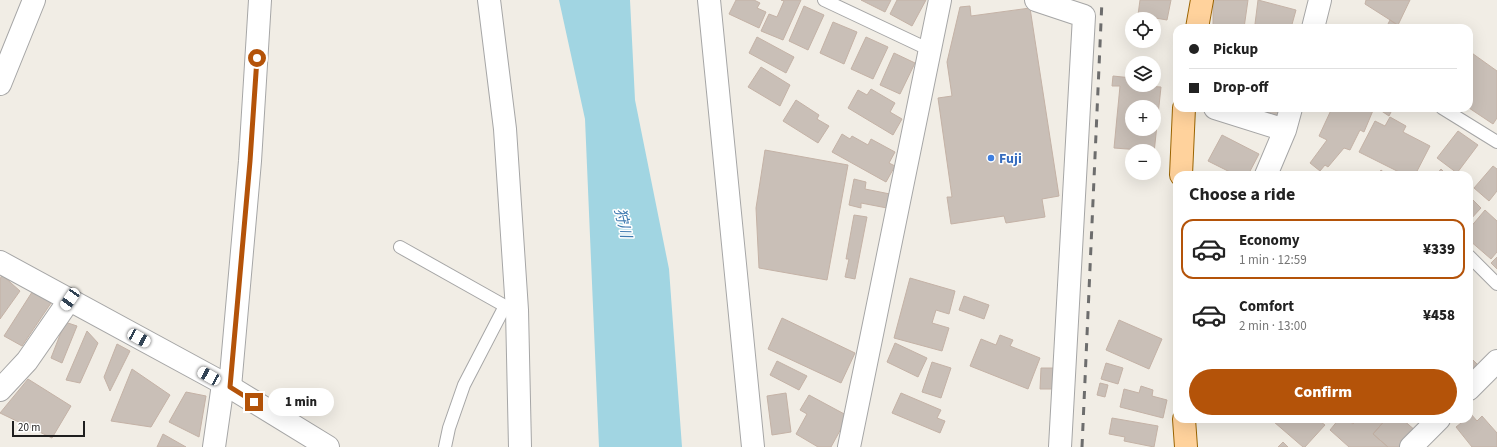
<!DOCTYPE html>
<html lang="en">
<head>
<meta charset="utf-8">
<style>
  :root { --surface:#fff; --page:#f2f2f2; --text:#222; --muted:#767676; --line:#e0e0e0; --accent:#b45309 }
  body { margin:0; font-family:"Source Sans 3","Noto Sans JP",sans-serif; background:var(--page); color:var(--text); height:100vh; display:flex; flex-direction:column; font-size:15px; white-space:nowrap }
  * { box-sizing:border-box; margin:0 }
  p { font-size:13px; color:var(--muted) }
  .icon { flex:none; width:22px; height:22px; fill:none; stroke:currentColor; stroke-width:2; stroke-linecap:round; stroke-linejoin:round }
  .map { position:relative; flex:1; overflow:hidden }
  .sheet { position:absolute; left:1173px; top:171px; width:300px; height:252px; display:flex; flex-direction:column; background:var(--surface); border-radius:12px; box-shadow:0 4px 16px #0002 }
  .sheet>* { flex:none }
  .guide { position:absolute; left:1173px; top:24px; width:300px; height:88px; border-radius:12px; box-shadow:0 4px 16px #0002; display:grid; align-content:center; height:88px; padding:0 16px; background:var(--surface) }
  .fabs { position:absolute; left:1125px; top:12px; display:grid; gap:8px }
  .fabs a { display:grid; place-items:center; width:36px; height:36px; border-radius:50%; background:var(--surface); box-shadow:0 4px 16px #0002; font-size:20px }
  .scale { position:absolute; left:12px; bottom:10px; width:73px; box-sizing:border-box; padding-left:4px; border:2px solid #1f1f1f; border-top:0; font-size:11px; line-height:14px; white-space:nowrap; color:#1f1f1f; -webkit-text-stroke:3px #fff; paint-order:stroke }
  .end { position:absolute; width:18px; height:18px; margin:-9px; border:5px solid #b45309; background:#fff; box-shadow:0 0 0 2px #fff }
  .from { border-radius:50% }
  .bubble { position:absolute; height:28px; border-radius:14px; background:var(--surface); box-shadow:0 4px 16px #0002; font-size:13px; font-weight:800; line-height:28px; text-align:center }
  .car { position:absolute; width:12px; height:24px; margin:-12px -6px; border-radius:5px; box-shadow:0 0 3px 1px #0007; background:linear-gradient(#fff 24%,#345 0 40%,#fff 0 76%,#345 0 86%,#fff 0) }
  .guide b { display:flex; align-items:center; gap:14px; height:38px; font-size:15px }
  .guide b+b { border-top:1px solid var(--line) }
  .guide i { width:10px; height:10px; background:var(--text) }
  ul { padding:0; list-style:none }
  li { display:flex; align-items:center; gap:12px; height:60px; margin:0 8px 6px; padding:0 8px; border:2px solid transparent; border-radius:12px }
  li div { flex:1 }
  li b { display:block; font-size:15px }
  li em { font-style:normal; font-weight:800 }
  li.active { border-color:var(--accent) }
  li>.icon { width:36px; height:36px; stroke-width:1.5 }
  h2 { padding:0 16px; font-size:18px; line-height:48px }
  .action { display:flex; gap:8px; margin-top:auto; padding:8px 16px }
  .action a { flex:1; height:46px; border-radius:24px; background:var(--accent); color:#fff; font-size:16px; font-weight:800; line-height:46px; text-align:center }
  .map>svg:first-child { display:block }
</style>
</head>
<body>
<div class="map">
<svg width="1497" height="447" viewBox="0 0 1497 447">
  <rect width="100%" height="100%" fill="#f1ede5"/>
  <path fill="#a1d5e2" d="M559,0H630L635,100L669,269L682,447H599L585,119Z"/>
  <path fill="#c9bfb7" stroke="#c4b2a6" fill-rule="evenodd" d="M736,0H754L760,3L757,8L766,12L759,28L729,14Z
    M781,0H801L783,40L761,31L769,14L777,17L784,1Z
    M861,0H891L885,12Z
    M897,0H926L912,26L890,14Z
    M1140,0H1171L1167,20L1138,15Z
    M1213,0H1248L1244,28H1222L1213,26Z
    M1258,0L1296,10L1291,28H1263L1255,24Z
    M1366,0H1410L1398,25L1365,4Z
    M804,6L824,15L808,50L789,41Z
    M970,6L971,16L1030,8L1059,196L1042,199L1045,217L1006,223L1004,216L951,224L947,197H952L938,98L952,96L947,62L960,7Z
    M1390,20L1401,28H1386Z
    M833,22L857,32L844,64L820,53Z
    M757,37L794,57L786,73L749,53Z
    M866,37L888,47L873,79L851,69Z
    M1469,51L1497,71V118L1493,124L1469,108Z
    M894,53L915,63L900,94L880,85Z
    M761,67L790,85L780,106L748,87Z
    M1113,76L1132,78V85L1161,87L1154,153V151L1114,148L1120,86H1112ZM1132,107H1154V129H1132Z
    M871,89L895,103L890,112L902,119L893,135L848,108L858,90L867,95Z
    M796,100L819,115L817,119L829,126L818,143L783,121Z
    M1251,108H1281L1276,119Z
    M1332,108H1374L1364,132L1360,130L1350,150L1344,148L1328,167L1325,165L1320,171L1310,163L1327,140L1319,136Z
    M1377,108H1393L1389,116Z
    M1390,117L1406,126L1403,132L1430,146L1415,175H1405L1359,152L1375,121L1385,126Z
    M1458,131L1478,145L1457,173L1437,158Z
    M842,134L850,139L852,136L868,145L871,139L895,152L889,163L895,166L886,182L832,152Z
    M1222,135L1259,154L1248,175H1236L1208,161Z
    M765,150L848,165L827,280L759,268L756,208Z
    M1493,166L1497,169V191L1489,201L1474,188Z
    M1441,169L1447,175H1436Z
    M1381,170L1387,175H1378Z
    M854,179L866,182L865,189L890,194L887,208L861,203V208L849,205Z
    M1469,196L1481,208L1469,221Z
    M1485,210L1497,221V252L1491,259L1469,240V229Z
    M854,215L867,217L855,279L845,277L849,259H846Z
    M1497,257V269L1491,263Z
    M2,275L20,291L0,319V279Z
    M910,278L955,291L949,314L936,310L932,323L949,328L942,351L894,338Z
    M34,289L51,303L22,346L4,336Z
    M964,296L989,305L984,319L959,310Z
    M782,318L855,353L841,383L768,349Z
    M1119,320L1162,339L1149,369L1106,350Z
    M65,322L77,326L62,363L51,358Z
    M87,331L98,343L80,383L66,380Z
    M1000,335L1013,340L1010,346L1040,358L1028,389L970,366L981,339L996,345Z
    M895,343L927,358L918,377L887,362Z
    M117,344L130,351L110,391L104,377Z
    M1469,356L1478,365L1469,374Z
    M777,361L807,376L799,390L770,375Z
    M932,362L951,368L941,398L922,392Z
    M1106,363L1123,368L1118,384L1101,379Z
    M1041,368H1055L1054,389H1040Z
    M132,369L170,395L151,427L111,421Z
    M28,379L71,406L52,438L0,413Z
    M1100,383L1108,385L1105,397L1097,395Z
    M1141,386L1153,390L1152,396L1167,400L1163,418L1120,407L1124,389L1139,393Z
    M186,392L206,396L199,437L169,422Z
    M786,393L791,432L772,435L767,396Z
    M901,393L941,410L937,418L945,421L940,433L892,413Z
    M809,395L848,416L831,447H818L796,434L807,414L800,410Z
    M1471,414L1477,421L1482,416L1497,433V447H1472L1456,427L1466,419H1469V416Z
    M1112,418L1158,426L1154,447L1124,441L1125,437L1109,434Z
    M1276,419H1317L1325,425L1305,447H1303L1274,422Z
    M1339,419H1347L1353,424L1358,419H1386L1373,434L1388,447H1349L1330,430Z
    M1386,419H1402L1416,431L1402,447H1388L1373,434Z
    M163,434L186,447H157Z
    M1283,442L1288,447H1278Z"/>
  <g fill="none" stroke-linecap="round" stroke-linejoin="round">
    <g stroke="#a6a6a6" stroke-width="14">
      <path id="service" d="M824,0L930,50
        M1442,108L1497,142
        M400,247L505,306L512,309
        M1469,256L1497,284
        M445,447L449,428L464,385L505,306"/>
    </g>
    <g stroke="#a6a6a6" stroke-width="24">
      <path id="minor" d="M489,0L505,129L517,310L520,447
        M709,0L753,447
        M1036,0L1084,16L1060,447
        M1313,28L1320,0
        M0,84L34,0
        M1215,108L1285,130
        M1266,175L1285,130L1291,108
        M230,387L250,161L260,0
        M1469,389L1497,361
        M0,390L27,361L70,299
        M214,447L223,384
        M849,447L940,0
        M1411,447L1439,419"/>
    </g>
    <g stroke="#a6a6a6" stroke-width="24">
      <path id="tertiary" d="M0,262L230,387L328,447"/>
    </g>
    <g stroke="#9b6400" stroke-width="24">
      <path id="primary" d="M1197,28L1202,0
        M1181,175L1184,108
        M1184,419L1186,447"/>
    </g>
    <use href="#service" stroke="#fff" stroke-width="12"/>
    <use href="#minor" stroke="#fff" stroke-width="22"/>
    <use href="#tertiary" stroke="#fff" stroke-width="22"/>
    <use href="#primary" stroke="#ffd29c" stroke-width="22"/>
    <path stroke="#6d6d6d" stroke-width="3" stroke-dasharray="8 8" stroke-linecap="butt" d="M1082,447L1102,0"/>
  </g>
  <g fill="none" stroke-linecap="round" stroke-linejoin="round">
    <path stroke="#b45309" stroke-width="5" d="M254,402L230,387L250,161L257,58"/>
  </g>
  <circle fill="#3f7fe0" stroke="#fff" stroke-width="1.5" cx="991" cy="158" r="4"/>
  <g text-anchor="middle" stroke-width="3" stroke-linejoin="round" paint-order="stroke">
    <g font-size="14" font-weight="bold" fill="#366cbe" stroke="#fff" text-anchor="start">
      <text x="999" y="163">Fuji</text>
    </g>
    <g font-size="15" font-style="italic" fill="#407ab0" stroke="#fff">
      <text transform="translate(623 223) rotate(77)" y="5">狩川</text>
    </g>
  </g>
</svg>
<div class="fabs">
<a><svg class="icon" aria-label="locate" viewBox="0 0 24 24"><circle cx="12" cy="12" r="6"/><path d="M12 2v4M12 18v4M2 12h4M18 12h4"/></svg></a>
<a><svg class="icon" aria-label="layers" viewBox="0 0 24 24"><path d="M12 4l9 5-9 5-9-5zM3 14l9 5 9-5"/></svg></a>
<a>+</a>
<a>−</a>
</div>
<div class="scale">20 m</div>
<i class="end from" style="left:257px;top:58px"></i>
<i class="end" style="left:254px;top:402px"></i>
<div class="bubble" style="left:268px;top:388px;width:66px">1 min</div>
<i class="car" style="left:70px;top:299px;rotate:215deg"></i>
<i class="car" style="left:139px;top:338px;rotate:119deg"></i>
<i class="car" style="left:209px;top:376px;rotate:299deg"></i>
<div class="guide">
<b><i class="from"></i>Pickup</b>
<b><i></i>Drop-off</b>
</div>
<section class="sheet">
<h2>Choose a ride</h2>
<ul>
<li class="active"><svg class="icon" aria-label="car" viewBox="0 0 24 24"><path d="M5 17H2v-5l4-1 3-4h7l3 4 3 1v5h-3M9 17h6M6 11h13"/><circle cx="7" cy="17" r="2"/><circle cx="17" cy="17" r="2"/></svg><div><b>Economy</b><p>1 min · 12:59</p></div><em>¥339</em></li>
<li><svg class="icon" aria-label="car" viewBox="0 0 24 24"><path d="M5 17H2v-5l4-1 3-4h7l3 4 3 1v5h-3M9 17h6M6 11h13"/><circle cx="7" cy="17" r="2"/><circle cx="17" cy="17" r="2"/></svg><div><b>Comfort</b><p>2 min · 13:00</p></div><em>¥458</em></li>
</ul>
<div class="action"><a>Confirm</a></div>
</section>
</div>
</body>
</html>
